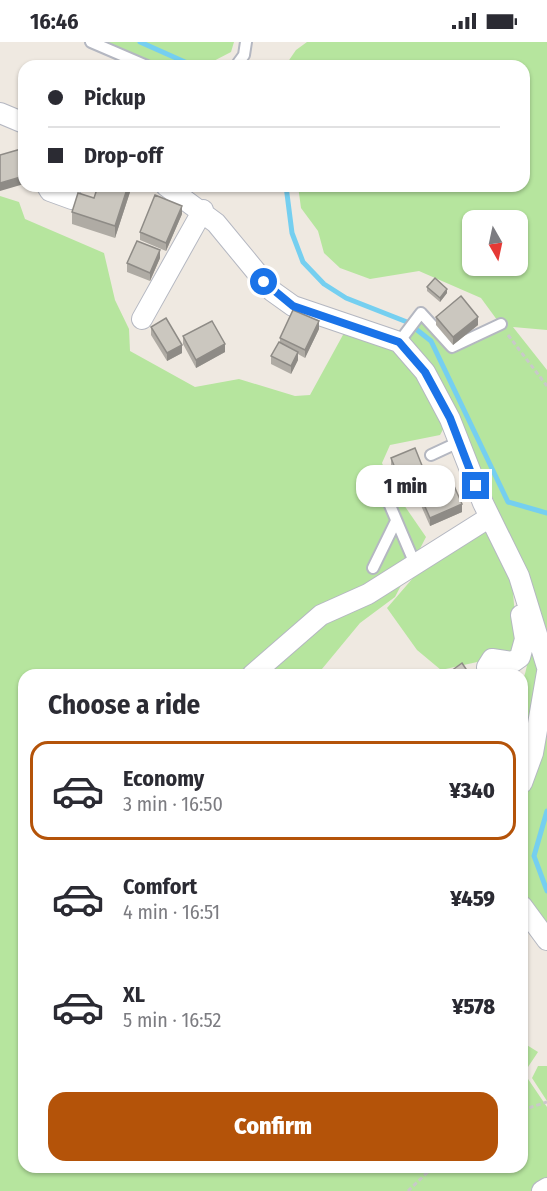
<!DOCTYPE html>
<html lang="en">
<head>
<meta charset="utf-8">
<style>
  :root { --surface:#fff; --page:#f7f7f7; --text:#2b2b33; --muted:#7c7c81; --line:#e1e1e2; --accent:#b45309 }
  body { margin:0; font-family:"Fira Sans Condensed",sans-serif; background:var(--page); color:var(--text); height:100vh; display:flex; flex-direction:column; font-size:22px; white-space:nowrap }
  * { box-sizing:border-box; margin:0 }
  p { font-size:20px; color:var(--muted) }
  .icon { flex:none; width:33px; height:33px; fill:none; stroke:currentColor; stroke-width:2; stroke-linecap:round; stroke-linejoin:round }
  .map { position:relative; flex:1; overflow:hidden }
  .sheet { position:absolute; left:18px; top:627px; width:510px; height:504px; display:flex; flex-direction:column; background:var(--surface); border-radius:18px; box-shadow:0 2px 4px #0004 }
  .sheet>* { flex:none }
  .top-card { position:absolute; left:18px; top:18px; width:512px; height:132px; border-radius:18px; box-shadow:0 2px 4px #0004; display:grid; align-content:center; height:132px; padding:0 30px; background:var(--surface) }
  .needle { width:39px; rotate:171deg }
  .buttons { position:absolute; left:462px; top:168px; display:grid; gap:12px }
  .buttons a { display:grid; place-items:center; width:66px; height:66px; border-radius:12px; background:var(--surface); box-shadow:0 2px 4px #0004; font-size:30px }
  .end { position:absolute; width:27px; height:27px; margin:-14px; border:8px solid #1a73e8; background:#fff; box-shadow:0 0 0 3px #fff }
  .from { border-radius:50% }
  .bubble { position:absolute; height:42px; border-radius:18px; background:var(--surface); box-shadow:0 2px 4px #0004; font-size:20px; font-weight:800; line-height:42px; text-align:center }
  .top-card b { display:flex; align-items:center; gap:21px; height:57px; font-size:22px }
  .top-card b+b { border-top:2px solid var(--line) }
  .top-card i { width:15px; height:15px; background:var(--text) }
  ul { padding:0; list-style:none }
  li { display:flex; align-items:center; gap:18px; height:99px; margin:0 12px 9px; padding:0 18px; border:3px solid transparent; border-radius:18px }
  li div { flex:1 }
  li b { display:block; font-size:22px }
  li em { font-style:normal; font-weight:800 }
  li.selected { border-color:var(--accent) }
  li>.icon { width:54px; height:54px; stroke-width:1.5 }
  h2 { padding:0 30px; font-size:27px; line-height:72px }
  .action { display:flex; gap:12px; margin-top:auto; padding:12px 30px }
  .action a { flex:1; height:69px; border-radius:18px; background:var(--accent); color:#fff; font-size:24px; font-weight:800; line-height:69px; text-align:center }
  .status { display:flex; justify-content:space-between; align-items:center; height:42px; padding:0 30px; background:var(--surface); direction:ltr }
  .status svg { height:16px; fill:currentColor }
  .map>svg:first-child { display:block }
</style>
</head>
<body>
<div class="status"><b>16:46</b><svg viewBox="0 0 49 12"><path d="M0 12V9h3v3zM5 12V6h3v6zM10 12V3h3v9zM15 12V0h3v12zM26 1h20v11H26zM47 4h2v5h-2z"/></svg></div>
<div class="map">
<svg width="547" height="1149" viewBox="0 0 547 1149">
  <rect width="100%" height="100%" fill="#efe9e1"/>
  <path fill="#b6e59e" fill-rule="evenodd" d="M96,0H234L231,10L204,24H168Z
    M307,0H547V288L513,285L547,328V898L522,879V641C534,608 531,580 513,550L518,611L441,628L417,608L387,566L419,529L487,485L505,487L465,389L406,302L421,279L449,306L500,282L481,256L419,229L370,237L340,226L324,211L318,189L301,166L298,144H524V24H285L296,8ZM472,178H518V224H472Z
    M0,154L19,160L25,177L104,211L115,258L129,287L130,309L195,345L239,337L295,354L310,353L344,291L402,312L447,380L440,393L390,403L382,421L393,447L426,495L395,555L360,581L317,633H24V1125H522V1000L538,1010L524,1031L547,1065V1149H0Z
    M538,1024H547V1059L532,1036Z"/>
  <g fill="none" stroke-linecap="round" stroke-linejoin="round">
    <path stroke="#75cff0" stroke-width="5" d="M140,0L194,24
      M286,144L292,191L303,220L324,242L346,256L407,280L431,299L508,460L547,471
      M547,769L534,814L547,849"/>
    <g stroke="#b4b7c1" stroke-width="14">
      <path id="service" d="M91,0L147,24
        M236,24L244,13L246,0
        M399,300L421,271L452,305L501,282
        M431,413L459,400
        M383,447L415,522
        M373,526L396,479"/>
    </g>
    <g stroke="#b4b7c1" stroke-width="22">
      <path id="minor" d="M0,71L24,81
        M47,144L50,149L72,157
        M166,144L216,181L272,249L293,264L399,300L425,330L450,377L483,461L519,534L547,625
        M142,277L203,168
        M487,625L492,617L513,620L520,615L525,597L521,573
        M252,633L321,573L368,552L490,475
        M522,741L533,711L547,630
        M522,864L547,898
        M542,1149L547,1146"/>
    </g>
    <path stroke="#c9c9c9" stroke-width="3" stroke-dasharray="4.5 3" stroke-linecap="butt" d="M508,293L547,344
      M522,1068L547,1060
      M408,1149L433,1125"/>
    <use href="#service" stroke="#fff" stroke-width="10"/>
    <use href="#minor" stroke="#fff" stroke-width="20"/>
  </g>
  <path fill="#afaba4" d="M131,144V147L115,196L72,182V170L94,156Z
    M182,172L166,209L140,198V190Z
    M160,216L150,239L127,230V221Z
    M427,245L447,251L440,260L427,249Z
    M436,275L478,283L453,303L436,283Z
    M151,285L182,311L167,319L151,293Z
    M319,287L305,316L298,312V318L291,332L271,322V314L280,300V296Z
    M183,294L225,310L196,326L183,302Z
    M391,416L423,434L399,444L391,424Z
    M419,451L462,470L430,484L419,459Z"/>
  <path fill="#8e8b86" d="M24,134V142L0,149V141Z
    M128,144H131V147L115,196V184Z
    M182,164V172L166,209V201Z
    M160,208V216L150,239V231Z
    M447,247V251L440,260V256Z
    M478,275V283L453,303V295Z
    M319,279V287L305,316V308Z
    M225,302V310L196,326V318Z
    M182,303V311L167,319V311Z
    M298,310V318L291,332V324Z
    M423,426V434L399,444V436Z
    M462,462V470L430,484V476Z"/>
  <path fill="#cbc7bf" stroke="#8e8b86" stroke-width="1.5" d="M21,107L24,117V134L0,141V113Z
    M98,144H128L115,184L72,170L78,151L94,156Z
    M155,153L182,164L166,201L140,190Z
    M137,199L160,208L150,231L127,221Z
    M435,236L447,247L440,256L427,245Z
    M461,254L478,275L453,295L436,275Z
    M293,268L319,279L305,308L280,296Z
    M166,276L182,303L167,311L151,285Z
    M212,279L225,302L196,318L183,294Z
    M279,300L298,310L291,324L271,314Z
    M415,406L423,426L399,436L391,416Z
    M451,437L462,462L430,476L419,451Z
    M462,621L470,633H448L447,632Z
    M497,628L502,633H493Z"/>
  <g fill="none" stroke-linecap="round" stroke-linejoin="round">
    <path stroke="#1a73e8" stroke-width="8" d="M264,240L293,264L399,300L425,330L450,376L476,444"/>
  </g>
</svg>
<div class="buttons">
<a><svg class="needle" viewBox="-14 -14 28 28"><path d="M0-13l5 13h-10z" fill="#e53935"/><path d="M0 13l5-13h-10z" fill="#7c7c81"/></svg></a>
</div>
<i class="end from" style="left:264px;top:240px"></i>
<i class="end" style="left:476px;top:444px"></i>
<div class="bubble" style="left:356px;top:423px;width:99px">1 min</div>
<div class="top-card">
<b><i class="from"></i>Pickup</b>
<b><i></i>Drop-off</b>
</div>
<section class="sheet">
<h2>Choose a ride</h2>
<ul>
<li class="selected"><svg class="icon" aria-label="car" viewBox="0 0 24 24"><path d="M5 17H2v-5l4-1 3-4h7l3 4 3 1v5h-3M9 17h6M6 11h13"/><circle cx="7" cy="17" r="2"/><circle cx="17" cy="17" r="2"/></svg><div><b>Economy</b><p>3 min · 16:50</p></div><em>¥340</em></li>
<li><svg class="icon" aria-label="car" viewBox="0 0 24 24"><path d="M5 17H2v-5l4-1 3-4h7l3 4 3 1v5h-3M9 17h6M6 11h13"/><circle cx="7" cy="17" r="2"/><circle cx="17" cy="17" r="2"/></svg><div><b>Comfort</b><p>4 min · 16:51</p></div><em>¥459</em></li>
<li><svg class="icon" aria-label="car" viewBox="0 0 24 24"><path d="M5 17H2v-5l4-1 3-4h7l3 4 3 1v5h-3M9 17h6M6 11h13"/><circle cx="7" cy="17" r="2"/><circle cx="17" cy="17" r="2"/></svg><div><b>XL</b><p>5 min · 16:52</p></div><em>¥578</em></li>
</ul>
<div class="action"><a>Confirm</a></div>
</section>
</div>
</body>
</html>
